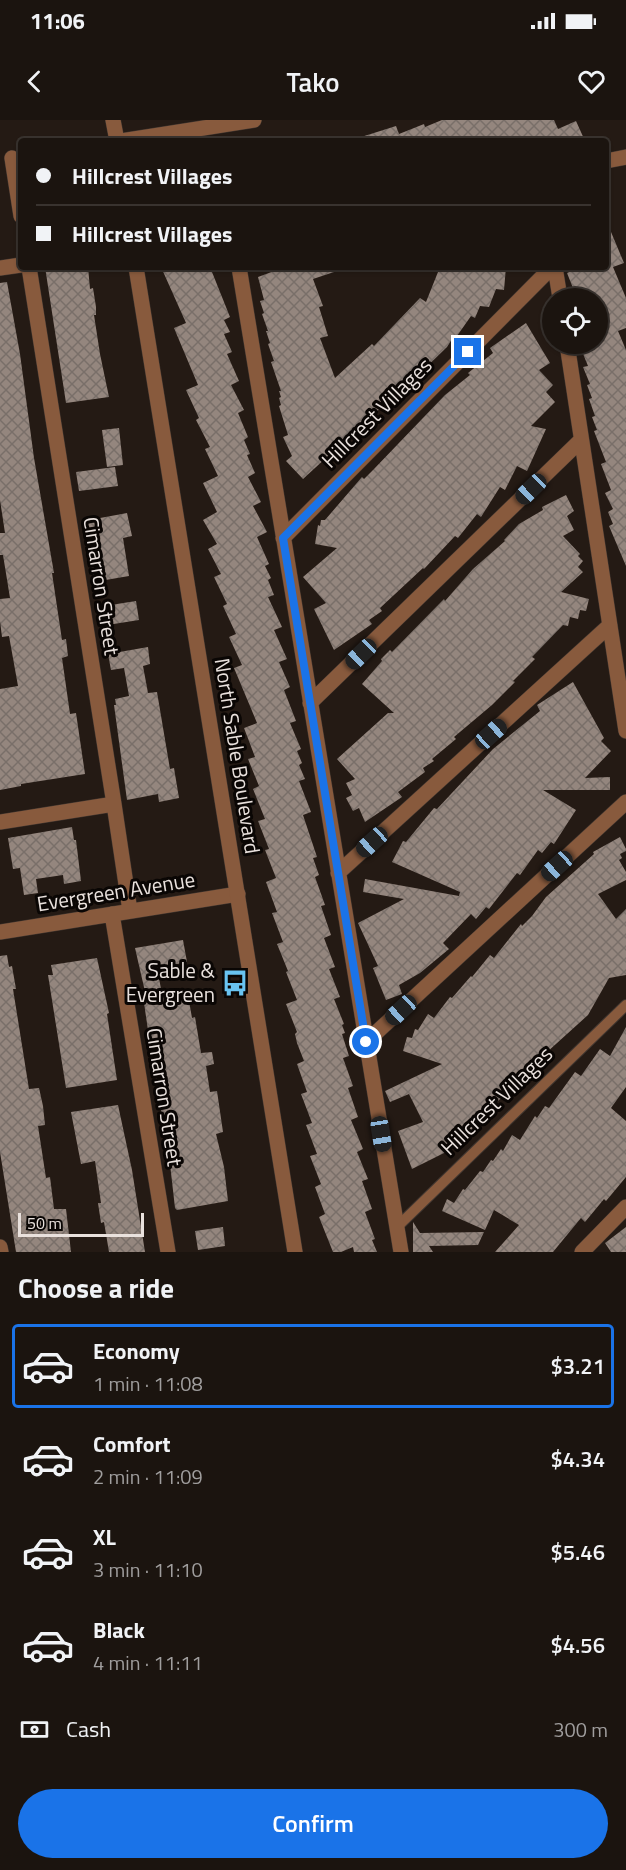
<!DOCTYPE html>
<html lang="en">
<head>
<meta charset="utf-8">
<style>
  :root { --surface:#1b140f; --page:#28211d; --text:#f1f3f6; --muted:#a09e9e; --line:#39332f; --accent:#1a73e8 }
  body { margin:0; font-family:"Titillium Web",sans-serif; background:var(--page); color:var(--text); height:100vh; display:flex; flex-direction:column; font-size:22px; white-space:nowrap }
  * { box-sizing:border-box; margin:0 }
  p { font-size:20px; color:var(--muted) }
  .icon { flex:none; width:33px; height:33px; fill:none; stroke:currentColor; stroke-width:2; stroke-linecap:round; stroke-linejoin:round }
  .map { position:relative; height:1132px; overflow:hidden }
  .panel { display:flex; flex-direction:column; background:var(--surface); flex:1 }
  .panel>* { flex:none }
  .guide { position:absolute; left:18px; top:18px; width:591px; height:132px; border-radius:6px; box-shadow:0 2px 4px #0004,0 0 0 2px var(--line); display:grid; align-content:center; height:132px; padding:0 18px; background:var(--surface) }
  .buttons { position:absolute; left:542px; top:168px; display:grid; gap:12px }
  .buttons a { display:grid; place-items:center; width:66px; height:66px; border-radius:50%; background:var(--surface); box-shadow:0 2px 4px #0004,0 0 0 2px var(--line); font-size:30px }
  .scale { position:absolute; left:18px; bottom:15px; width:126px; box-sizing:border-box; padding-left:6px; border:3px solid #e9e1dd; border-top:0; font-size:16px; line-height:21px; white-space:nowrap; color:#e9e1dd; -webkit-text-stroke:4px #0a0604; paint-order:stroke }
  .end { position:absolute; width:27px; height:27px; margin:-14px; border:8px solid #1a73e8; background:#fff; box-shadow:0 0 0 3px #fff }
  .from { border-radius:50% }
  .car { position:absolute; width:18px; height:36px; margin:-18px -9px; border-radius:8px; box-shadow:0 0 4px 2px #0007; background:linear-gradient(#222 24%,#8ab4d8 0 40%,#222 0 76%,#8ab4d8 0 86%,#222 0) }
  .guide b { display:flex; align-items:center; gap:21px; height:57px; font-size:22px }
  .guide b+b { border-top:2px solid var(--line) }
  .guide i { width:15px; height:15px; background:var(--text) }
  ul { padding:0; list-style:none }
  li { display:flex; align-items:center; gap:18px; height:84px; margin:0 12px 9px; padding:0 6px; border:3px solid transparent; border-radius:6px }
  li div { flex:1 }
  li b { display:block; font-size:22px }
  li em { font-style:normal; font-weight:600 }
  li.current { border-color:var(--accent) }
  li>.icon { width:54px; height:54px; stroke-width:1.5 }
  h2 { padding:0 18px; font-size:27px; line-height:72px }
  .pay { display:flex; align-items:center; gap:15px; height:66px; padding:0 18px; font-size:22px }
  .pay p { margin-inline-start:auto }
  .primary-button { display:flex; gap:12px; margin-top:auto; padding:12px 18px }
  .primary-button a { flex:1; height:69px; border-radius:36px; background:var(--accent); color:#fff; font-size:24px; font-weight:600; line-height:69px; text-align:center }
  .status { display:flex; justify-content:space-between; align-items:center; height:42px; padding:0 30px; background:var(--surface); direction:ltr }
  .status svg { height:16px; fill:currentColor }
  header { display:flex; justify-content:space-between; align-items:center; height:78px; padding:0 18px; background:var(--surface); font-size:27px; font-weight:600 }
  .map>svg:first-child { display:block }
</style>
</head>
<body>
<div class="status"><b>11:06</b><svg viewBox="0 0 49 12"><path d="M0 12V9h3v3zM5 12V6h3v6zM10 12V3h3v9zM15 12V0h3v12zM26 1h20v11H26zM47 4h2v5h-2z"/></svg></div>
<header><svg class="icon" aria-label="back" viewBox="0 0 24 24"><path d="M15 5l-7 7 7 7"/></svg>Tako<svg class="icon" aria-label="heart" viewBox="0 0 24 24"><path d="M12 20l-8-8c-3-5 5-10 8-4 3-6 11-1 8 4z"/></svg></header>
<div class="map">
<svg width="626" height="1132" viewBox="0 0 626 1132">
  <defs>
    <pattern id="building-cross-hatch" width="8" height="8" patternUnits="userSpaceOnUse" patternTransform="scale(1.5)"><rect width="8" height="8" fill="#94867e"/><path d="M0 0l8 8M0 8l8-8" fill="none" stroke="#796f69"/></pattern>
  </defs>
  <rect width="100%" height="100%" fill="#241a14"/>
  <path fill="url(#building-cross-hatch)" d="M442,0H554L558,9L576,1L585,21H359L358,18L396,6L399,14L424,4L425,7Z
    M606,100L624,143L613,147L626,178V208L618,211L626,230V446L609,406L613,404L608,392L613,389L605,373L611,370L601,344L606,342L594,311L597,310L592,297L595,296L589,279L592,278L587,265L590,264L583,247L588,246L579,224H597V178H577L567,153L579,147H606Z
    M45,147H88L90,169L93,168L96,187V195H94L100,234L109,277L66,283Z
    M161,147H210L230,197L224,200L230,212L224,214L232,232L227,234L239,261L231,265L244,290L238,293L248,317L244,320L250,334L247,335L255,353L248,357L261,382L253,386L267,412L257,417L269,444L265,446L271,458L268,460L274,475L268,477L282,507L274,510L287,539L279,542L290,567L284,570L296,601L290,603L301,629L297,631L302,643L299,645L305,659L299,661L311,692L303,695L317,737L313,738L319,755L315,757L325,785L321,786L331,815L324,818L335,847L329,849L340,877L334,879L344,904L342,905L345,913L342,914L349,936L343,938L353,966L348,968L358,997L351,1000L363,1029L357,1032L368,1059L362,1061L372,1089L365,1092L375,1119L372,1120L377,1132H354L353,1127L341,1132H333L319,1097L325,1094L315,1067L321,1064L310,1036L317,1034L306,1005L312,1003L301,974L307,972L297,944L304,941L297,923L295,914L297,912L286,884L297,880L286,852L288,851L277,824L283,822L272,793L277,792L266,762L276,758L265,730L269,729L258,701L265,699L253,669L259,666L248,639L255,637L244,608L257,603L234,548L242,545L229,517L236,514L223,486L227,484L214,457L221,454L208,429L217,424L203,400L217,392L203,363L218,356L205,329L210,327L196,300L199,298L186,270L198,265L174,208L186,203Z
    M285,147H343V149L313,159L323,186L319,187L328,216L320,218L335,258L372,224L374,226L420,178L426,182L440,147H506L504,170L496,169L489,187L480,186L475,198L471,196L457,216H454L447,227L414,259L367,300L369,304L354,316L352,314L303,359L286,341L292,336L283,317L288,315L279,286L281,285L279,278L281,277L279,271H281L271,242L274,241L268,224L270,223L266,211H268L262,194L264,193L260,181L264,180L258,157Z
    M7,162L20,234L34,338L54,453H52L62,520L66,519L68,536L62,538L70,594L76,593L85,654L21,664V666L0,670V569L18,566L9,516L2,517L0,501V479L10,478L3,435H0V413H5L0,380V163Z
    M526,203L550,243L539,250L553,265L546,272L555,282L531,306L546,309L527,351L517,346L505,370L500,367L481,397L477,394L458,418L455,416L424,449L423,448L380,488L382,491L369,500L372,504L334,530L314,489L326,483L303,457L337,428L315,424L318,405L320,406L321,400H325L362,357L364,359L374,349L445,275L470,255L468,253L493,233L490,228Z
    M119,308L123,345L107,347L102,310Z
    M115,347L118,366L79,371L76,352Z
    M566,375L574,391L567,396L574,410L563,416L580,434L578,436L583,441L578,447L583,452L561,472L589,479L586,491L580,490L578,499L570,497L568,506L563,505L532,537L535,539L513,561L515,562L492,585L454,617L456,619L432,639L434,641L423,648L425,652L398,672L402,677L365,702L359,688L353,691L346,678L352,675L346,663L355,659L337,639L388,593H394L362,564L382,541L381,539L390,530L392,532L444,479L445,481L473,449L505,421L504,420L519,404L543,390L542,387Z
    M127,393L132,416L123,418L129,456L94,462L84,401Z
    M136,481L139,500L101,506L98,487Z
    M148,527L150,544L143,546L148,573L157,572L170,649L174,648L179,678L159,682L158,674L127,680L114,585H116L115,579L129,576L124,548L111,550L108,534Z
    M573,562L604,618L601,621L611,631L585,658L610,657V670H543L576,690L554,724L551,722L542,733L538,730L520,755L517,753L489,789L486,787L476,799L471,794L443,823L449,829L420,853L399,865L402,874L386,880L373,848L378,846L358,803L404,779L363,772L365,759L459,776L460,772L392,742L403,721L406,722L434,688L437,689L493,629L540,591L537,585Z
    M72,707L74,720H76L81,761L64,764L63,755L36,759L38,773L24,775L20,748L13,749L8,718Z
    M620,717L626,729V731L620,734L622,738L619,740L626,752V760L598,774L616,799L626,789V855L609,858L588,895L525,952L527,954L516,963L518,965L494,984L496,987L472,1005L475,1010L448,1027L450,1030L412,1049L398,1011L423,1002L409,974L390,982L385,971L442,944L403,931L407,917L412,918L415,909L418,910L428,894L434,898L450,877L452,878L471,856L472,857L490,835L494,838L521,804L522,806L532,796L546,777L594,734L593,732Z
    M183,820L187,842L157,848L162,874L187,869L192,898L195,897L201,933L212,932L214,944L206,946L210,972L217,971L223,1012L216,1014L224,1047L228,1081L177,1090L175,1088L170,1044L150,924L143,876H146L135,828Z
    M7,835L9,847L12,846L16,869H13L29,969L39,968L43,986L45,1005L38,1006L46,1058L50,1057L54,1089H66L71,1132H16L0,1032V836Z
    M97,838L109,893L107,894L117,960L66,968L48,855H53L51,845Z
    M626,907V967L611,988L626,1001V1057L606,1081L604,1079L585,1102L581,1098L553,1132H495L519,1105L494,1090L485,1110L442,1091L447,1079L454,1083L463,1069L465,1070L480,1051L483,1052L491,1040L493,1041L501,1029L503,1031L512,1015L520,1020L535,996L537,998L545,986L549,988L575,952L581,956L600,929L610,936Z
    M118,985L132,1050L145,1132H109L104,1102L101,1103L98,1083H101L95,1041L81,1044L71,992Z
    M413,1102L420,1113L484,1112L478,1125L429,1126L433,1132H413Z
    M223,1107L225,1126L198,1130L195,1111Z
    M626,1107V1132H611L605,1123Z"/>
  <g fill="none" stroke-linecap="round" stroke-linejoin="round">
    <g stroke="#403630" stroke-width="12">
      <path id="service" d="M397,1107L626,885"/>
    </g>
    <g stroke="#403630" stroke-width="16">
      <path id="minor" d="M121,21L254,0
        M12,38L21,96
        M606,41L626,37
        M29,147L114,684L130,791
        M239,147L401,1132
        M555,147L560,178
        M0,148L21,145
        M567,224L626,611
        M283,418L552,147
        M310,583L581,320
        M0,702L114,684
        M338,753L610,505
        M112,794L168,1132
        M0,812L238,774
        M366,922L626,682
        M0,1127L1,1132
        M582,1132L626,1087"/>
    </g>
    <g stroke="#403630" stroke-width="16">
      <path id="tertiary" d="M113,0L117,21
        M136,147L295,1132"/>
    </g>
    <use href="#service" stroke="#885a3d" stroke-width="10"/>
    <use href="#minor" stroke="#885a3d" stroke-width="15"/>
    <use href="#tertiary" stroke="#885a3d" stroke-width="15"/>
  </g>
  <g fill="none" stroke-linecap="round" stroke-linejoin="round">
    <path stroke="#1a73e8" stroke-width="8" d="M366,922L283,418L468,232"/>
  </g>
  <defs>
    <g id="bus-bare" transform="scale(2.07)"><path d="M-5-6H5V4H4V6H2V4H-2V6H-4V4H-5ZM-3.5-4V0h7V-4ZM-3.5 1.2v1.5H-2V1.2ZM2 1.2v1.5H3.5V1.2Z" fill="#69c3f1" stroke="#0a0604" stroke-width="2.5" paint-order="stroke"/></g>
  </defs>
  <g fill-rule="evenodd">
    <use href="#bus-bare" x="235" y="863"/>
  </g>
  <g text-anchor="middle" stroke-width="6" stroke-linejoin="round" paint-order="stroke">
    <g font-size="21" fill="#e9e1dd" stroke="#0a0604">
      <text transform="translate(377 293) rotate(-45)" y="7">Hillcrest Villages</text>
      <text transform="translate(101 466) rotate(81)" y="7">Cimarron Street</text>
      <text transform="translate(237 636) rotate(81)" y="7">North Sable Boulevard</text>
      <text transform="translate(116 772) rotate(-9)" y="7">Evergreen Avenue</text>
      <text transform="translate(164 977) rotate(81)" y="7">Cimarron Street</text>
      <text transform="translate(497 981) rotate(-44)" y="7">Hillcrest Villages</text>
    </g>
    <g font-size="21" fill="#e9e1dd" stroke="#0a0604" text-anchor="end">
      <text x="215" y="858">Sable &amp;<tspan x="215" dy="24">Evergreen</tspan></text>
    </g>
  </g>
</svg>
<div class="buttons">
<a><svg class="icon" aria-label="locate" viewBox="0 0 24 24"><circle cx="12" cy="12" r="6"/><path d="M12 2v4M12 18v4M2 12h4M18 12h4"/></svg></a>
</div>
<div class="scale">50 m</div>
<i class="end from" style="left:366px;top:922px"></i>
<i class="end" style="left:468px;top:232px"></i>
<i class="car" style="left:531px;top:369px;rotate:226deg"></i>
<i class="car" style="left:361px;top:534px;rotate:226deg"></i>
<i class="car" style="left:491px;top:614px;rotate:48deg"></i>
<i class="car" style="left:372px;top:722px;rotate:228deg"></i>
<i class="car" style="left:557px;top:746px;rotate:228deg"></i>
<i class="car" style="left:401px;top:890px;rotate:227deg"></i>
<i class="car" style="left:381px;top:1014px;rotate:171deg"></i>
<div class="guide">
<b><i class="from"></i>Hillcrest Villages</b>
<b><i></i>Hillcrest Villages</b>
</div>
</div>
<section class="panel">
<h2>Choose a ride</h2>
<ul>
<li class="current"><svg class="icon" aria-label="car" viewBox="0 0 24 24"><path d="M5 17H2v-5l4-1 3-4h7l3 4 3 1v5h-3M9 17h6M6 11h13"/><circle cx="7" cy="17" r="2"/><circle cx="17" cy="17" r="2"/></svg><div><b>Economy</b><p>1 min · 11:08</p></div><em>$3.21</em></li>
<li><svg class="icon" aria-label="car" viewBox="0 0 24 24"><path d="M5 17H2v-5l4-1 3-4h7l3 4 3 1v5h-3M9 17h6M6 11h13"/><circle cx="7" cy="17" r="2"/><circle cx="17" cy="17" r="2"/></svg><div><b>Comfort</b><p>2 min · 11:09</p></div><em>$4.34</em></li>
<li><svg class="icon" aria-label="car" viewBox="0 0 24 24"><path d="M5 17H2v-5l4-1 3-4h7l3 4 3 1v5h-3M9 17h6M6 11h13"/><circle cx="7" cy="17" r="2"/><circle cx="17" cy="17" r="2"/></svg><div><b>XL</b><p>3 min · 11:10</p></div><em>$5.46</em></li>
<li><svg class="icon" aria-label="car" viewBox="0 0 24 24"><path d="M5 17H2v-5l4-1 3-4h7l3 4 3 1v5h-3M9 17h6M6 11h13"/><circle cx="7" cy="17" r="2"/><circle cx="17" cy="17" r="2"/></svg><div><b>Black</b><p>4 min · 11:11</p></div><em>$4.56</em></li>
</ul>
<div class="pay"><svg class="icon" aria-label="cash" viewBox="0 0 24 24"><path d="M3 7h18v10H3z"/><circle cx="12" cy="12" r="2"/></svg>Cash<p>300 m</p></div>
<div class="primary-button"><a>Confirm</a></div>
</section>
</body>
</html>
